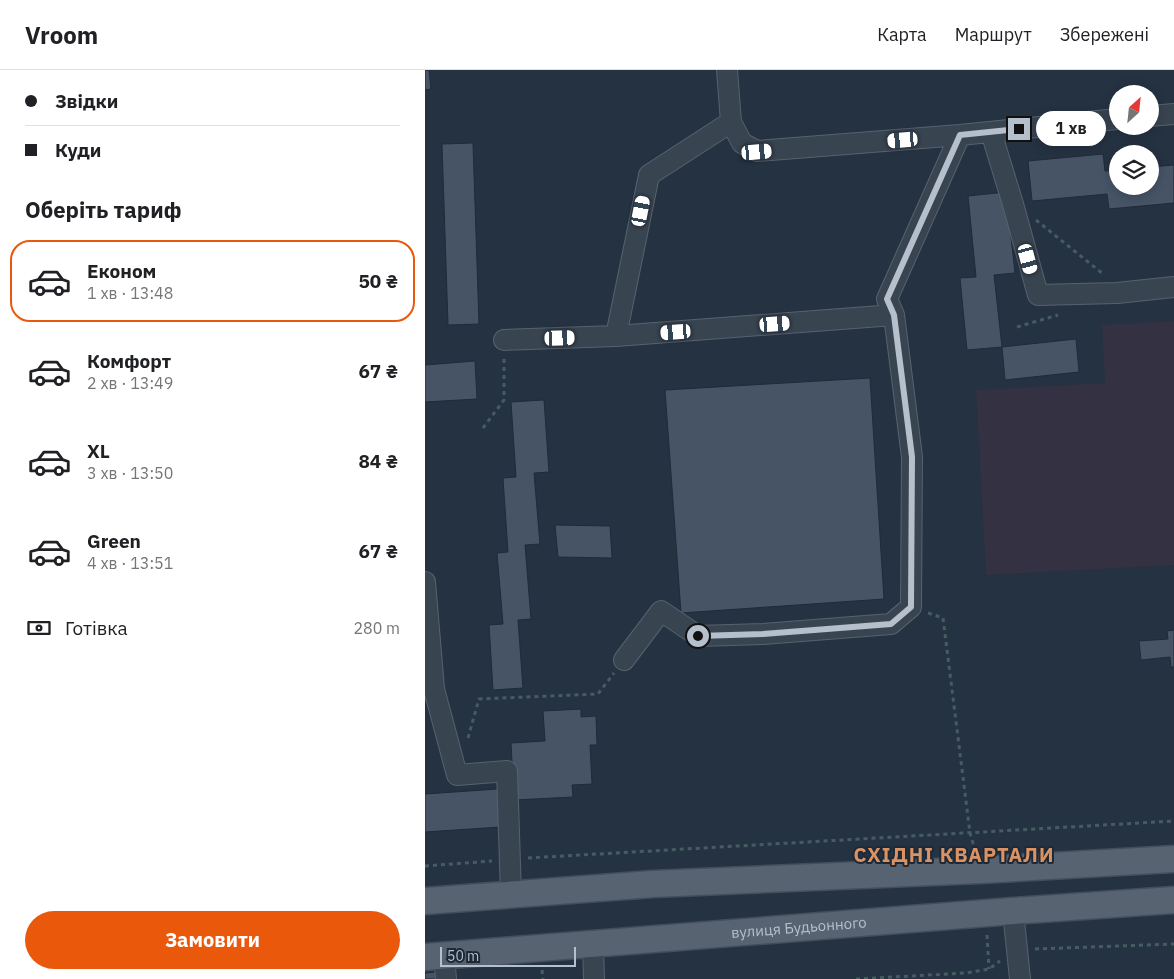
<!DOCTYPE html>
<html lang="uk">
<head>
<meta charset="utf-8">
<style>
  :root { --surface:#fff; --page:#f6f6f6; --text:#202124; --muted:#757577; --line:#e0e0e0; --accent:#ea580c }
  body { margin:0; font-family:"IBM Plex Sans",sans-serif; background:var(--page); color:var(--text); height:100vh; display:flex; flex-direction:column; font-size:19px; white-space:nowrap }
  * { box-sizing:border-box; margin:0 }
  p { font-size:16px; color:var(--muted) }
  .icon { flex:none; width:28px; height:28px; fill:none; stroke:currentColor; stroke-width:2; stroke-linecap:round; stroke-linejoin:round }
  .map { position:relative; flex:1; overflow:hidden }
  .panel { display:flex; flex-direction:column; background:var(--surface); width:425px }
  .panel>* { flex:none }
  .top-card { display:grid; align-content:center; height:110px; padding:0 25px; background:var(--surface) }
  .needle { width:32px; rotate:27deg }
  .tools { position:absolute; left:684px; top:15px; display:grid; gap:10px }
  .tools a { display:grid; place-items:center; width:50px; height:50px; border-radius:50%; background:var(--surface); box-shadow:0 2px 12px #0003; font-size:25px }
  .scale { position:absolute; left:15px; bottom:12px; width:136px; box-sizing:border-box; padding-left:5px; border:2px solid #b6bfcc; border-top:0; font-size:14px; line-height:18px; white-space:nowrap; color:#b6bfcc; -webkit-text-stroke:4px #1e2937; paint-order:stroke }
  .end { position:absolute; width:22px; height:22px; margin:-11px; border:6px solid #b6bfcc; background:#111; box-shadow:0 0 0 2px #111 }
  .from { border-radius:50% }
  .bubble { position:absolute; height:35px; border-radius:18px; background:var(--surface); box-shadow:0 2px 12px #0003; font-size:16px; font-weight:700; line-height:35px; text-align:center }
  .car { position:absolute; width:15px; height:30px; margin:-15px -8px; border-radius:6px; box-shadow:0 0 4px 1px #0007; background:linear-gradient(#fff 24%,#345 0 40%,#fff 0 76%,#345 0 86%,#fff 0) }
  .top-card b { display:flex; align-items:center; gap:18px; height:48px; font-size:19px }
  .top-card b+b { border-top:1px solid var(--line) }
  .top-card i { width:12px; height:12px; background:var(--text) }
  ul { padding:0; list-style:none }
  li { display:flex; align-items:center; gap:15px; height:82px; margin:0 10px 8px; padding:0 15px; border:2px solid transparent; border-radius:20px }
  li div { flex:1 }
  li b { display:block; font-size:19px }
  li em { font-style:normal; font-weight:700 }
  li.current { border-color:var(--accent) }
  li>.icon { width:45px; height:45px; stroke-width:1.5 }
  h2 { padding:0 25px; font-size:22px; line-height:60px }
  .pay { display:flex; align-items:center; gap:12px; height:55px; padding:0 25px; font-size:19px }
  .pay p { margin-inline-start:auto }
  .primary-button { display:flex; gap:10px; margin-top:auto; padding:10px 25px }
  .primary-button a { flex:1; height:58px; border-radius:30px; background:var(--accent); color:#fff; font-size:20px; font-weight:700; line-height:58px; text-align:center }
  header { display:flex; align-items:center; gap:30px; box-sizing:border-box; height:70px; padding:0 25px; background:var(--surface); border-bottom:1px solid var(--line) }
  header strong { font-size:24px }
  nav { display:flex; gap:28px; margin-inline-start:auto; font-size:18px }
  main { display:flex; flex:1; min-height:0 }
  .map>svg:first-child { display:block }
</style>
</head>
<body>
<header>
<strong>Vroom</strong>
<nav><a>Карта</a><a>Маршрут</a><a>Збережені</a></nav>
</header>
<main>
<section class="panel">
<div class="top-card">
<b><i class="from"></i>Звідки</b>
<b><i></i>Куди</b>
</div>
<h2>Оберіть тариф</h2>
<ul>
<li class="current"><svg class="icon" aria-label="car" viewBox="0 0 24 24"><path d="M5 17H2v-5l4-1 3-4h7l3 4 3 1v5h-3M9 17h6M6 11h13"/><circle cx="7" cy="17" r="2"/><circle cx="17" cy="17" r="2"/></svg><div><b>Економ</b><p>1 хв · 13:48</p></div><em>50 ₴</em></li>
<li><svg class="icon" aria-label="car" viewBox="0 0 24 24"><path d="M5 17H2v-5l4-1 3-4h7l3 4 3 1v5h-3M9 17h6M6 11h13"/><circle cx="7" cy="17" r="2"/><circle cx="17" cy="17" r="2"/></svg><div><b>Комфорт</b><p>2 хв · 13:49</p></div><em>67 ₴</em></li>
<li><svg class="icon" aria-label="car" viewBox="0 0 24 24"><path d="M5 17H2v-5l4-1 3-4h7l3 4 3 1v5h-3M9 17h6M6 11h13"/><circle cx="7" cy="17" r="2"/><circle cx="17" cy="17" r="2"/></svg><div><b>XL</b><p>3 хв · 13:50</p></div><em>84 ₴</em></li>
<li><svg class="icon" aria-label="car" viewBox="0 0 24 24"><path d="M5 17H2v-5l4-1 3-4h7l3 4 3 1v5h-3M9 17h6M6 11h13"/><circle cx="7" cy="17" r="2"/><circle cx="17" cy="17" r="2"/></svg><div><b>Green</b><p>4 хв · 13:51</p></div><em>67 ₴</em></li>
</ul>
<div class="pay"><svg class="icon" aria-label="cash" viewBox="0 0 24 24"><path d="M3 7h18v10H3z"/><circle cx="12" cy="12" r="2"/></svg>Готівка<p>280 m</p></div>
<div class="primary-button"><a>Замовити</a></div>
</section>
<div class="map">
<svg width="749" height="909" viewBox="0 0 749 909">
  <rect width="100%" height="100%" fill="#253242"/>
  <path fill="#333142" d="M749,251V495L561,505L551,320L680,313L677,255Z"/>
  <path fill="#465466" stroke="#202b39" d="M0,0H4L6,19L0,20Z
    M48,73L54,254L23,255L17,74Z
    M678,84L680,101L692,100V116H725V97L749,95V133L684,139L682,124L607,131L603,91Z
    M581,122L590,203L569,205L577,277L542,280L535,208L551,207L543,126Z
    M651,269L654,302L580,310L577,277Z
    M50,291L52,329L0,332V295Z
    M445,308L459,529L256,543L240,320Z
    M119,330L124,402L109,403L115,474L100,475L106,549L93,550L98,618L68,620L64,555L78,554L72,483L83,482L78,408L91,407L86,332Z
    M130,455L185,456L187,488L133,487Z
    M749,560V597H746L745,587L716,590L714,571L743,569L742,561Z
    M156,639V647L171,646L172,675H165L167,714L147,715L148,727L89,730L86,673L120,671L118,641Z
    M73,719L76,757L0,762V724Z
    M11,902V909H0V903Z"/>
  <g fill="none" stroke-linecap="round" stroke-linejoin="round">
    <g stroke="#57626f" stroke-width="22">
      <path id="minor" d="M725,46L749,44
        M566,62L588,134L613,225L692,223L749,217
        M535,65L692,49
        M191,266L224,105L306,52
        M79,270L191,266L469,245L462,229L535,65L332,81L317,73L306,52L302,0
        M0,512L9,619L32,705L82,701L86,825
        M199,590L236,541L273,566L338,564L466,554L486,537L487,387L469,245
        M588,841L595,909
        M168,874L169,909
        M19,886L21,909"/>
    </g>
    <g stroke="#434d5b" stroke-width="29">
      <g id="major">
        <path d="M0,831L228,814L556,800L749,789"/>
        <path id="s1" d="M0,887L588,841L749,830"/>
      </g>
    </g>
    <path stroke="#455d60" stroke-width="3" stroke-dasharray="4 4" stroke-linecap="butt" d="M611,150L678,204
      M592,257L633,245
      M58,358L79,330V288
      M503,543L518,548L545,763L550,780
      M43,668L54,629L173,624L189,603
      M103,788L749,751
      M0,796L67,791
      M562,865L564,899
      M610,879L749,874
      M117,900L118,909
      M431,909L541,903L564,899L575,891"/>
    <use href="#minor" stroke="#394451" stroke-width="20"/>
    <use href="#major" stroke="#576371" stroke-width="26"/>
  </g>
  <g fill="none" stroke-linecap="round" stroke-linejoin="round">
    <path stroke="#b6bfcc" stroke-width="6" d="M273,566L338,564L466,554L486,537L487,387L469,245L462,229L535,65L594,59"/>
  </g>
  <g text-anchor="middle" stroke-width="4" stroke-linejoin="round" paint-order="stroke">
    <g font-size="15" fill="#b6bfcc" stroke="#1e2937">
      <text dy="5" stroke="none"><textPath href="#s1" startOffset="375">вулиця Будьонного</textPath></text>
    </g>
    <g font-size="20" font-weight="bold" letter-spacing="1" fill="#da9363" stroke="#1e2937">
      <text x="529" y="792">СХІДНІ КВАРТАЛИ</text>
    </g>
  </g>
</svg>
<div class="tools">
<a><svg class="needle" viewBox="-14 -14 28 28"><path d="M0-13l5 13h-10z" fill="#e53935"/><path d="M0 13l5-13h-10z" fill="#757577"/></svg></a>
<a><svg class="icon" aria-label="layers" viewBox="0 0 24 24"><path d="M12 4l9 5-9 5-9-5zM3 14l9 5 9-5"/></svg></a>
</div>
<div class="scale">50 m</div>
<i class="end from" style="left:273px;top:566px"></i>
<i class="end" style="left:594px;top:59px"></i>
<div class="bubble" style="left:611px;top:41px;width:70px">1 хв</div>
<i class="car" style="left:478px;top:70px;rotate:265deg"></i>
<i class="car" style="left:332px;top:82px;rotate:85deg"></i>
<i class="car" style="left:216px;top:141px;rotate:11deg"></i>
<i class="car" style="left:603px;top:189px;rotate:165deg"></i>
<i class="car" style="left:350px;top:254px;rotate:86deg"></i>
<i class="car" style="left:251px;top:262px;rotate:266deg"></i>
<i class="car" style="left:135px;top:268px;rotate:88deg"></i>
</div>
</main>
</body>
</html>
